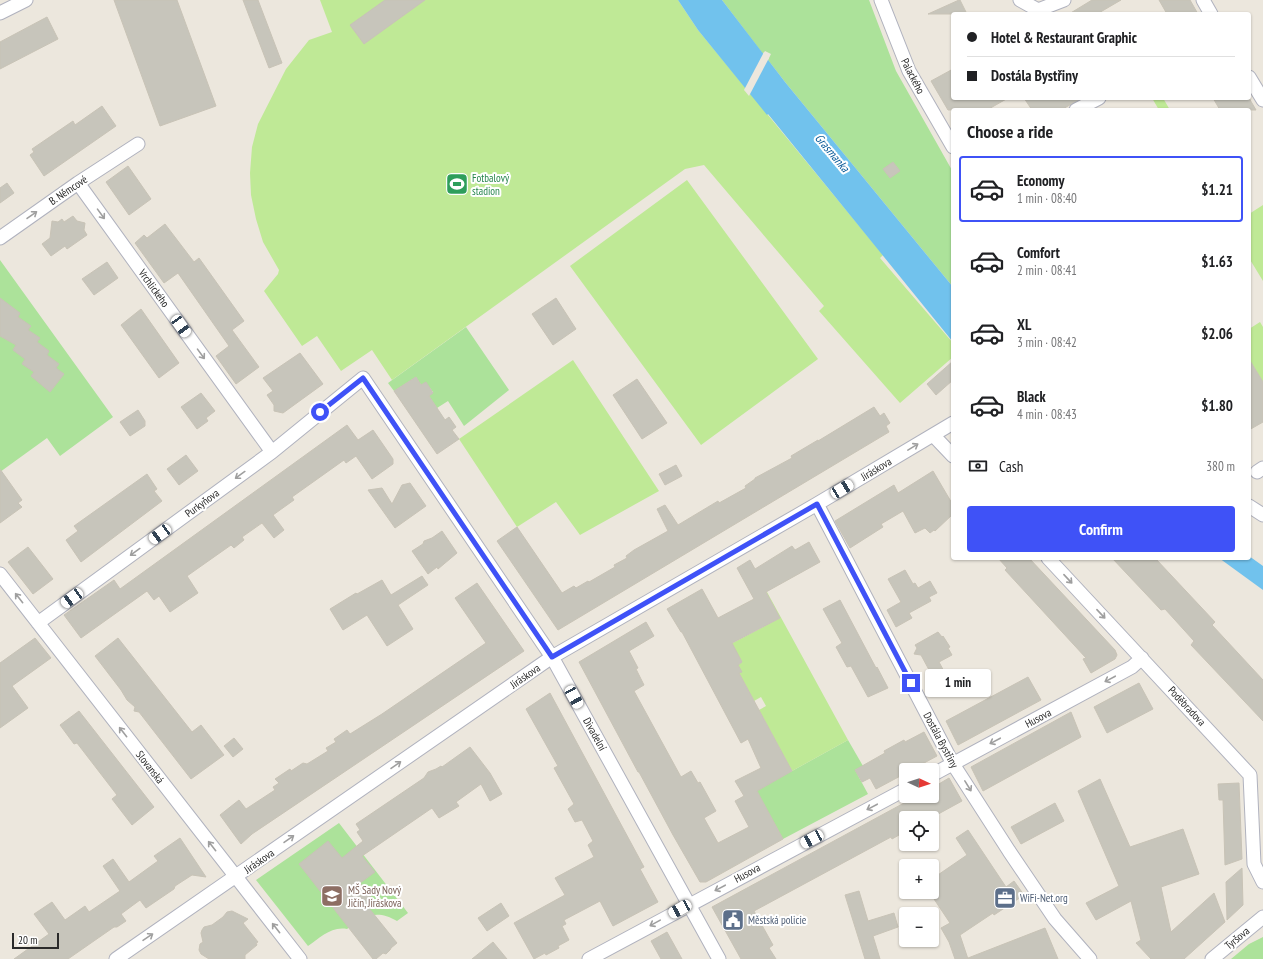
<!DOCTYPE html>
<html lang="en">
<head>
<meta charset="utf-8">
<style>
  :root { --surface:#fff; --page:#f2f2f2; --text:#202124; --muted:#757577; --line:#e0e0e0; --accent:#3f52f7 }
  body { margin:0; font-family:"PT Sans Narrow",sans-serif; background:var(--page); color:var(--text); height:100vh; display:flex; flex-direction:column; font-size:15px; white-space:nowrap }
  * { box-sizing:border-box; margin:0 }
  p { font-size:13px; color:var(--muted) }
  .icon { flex:none; width:22px; height:22px; fill:none; stroke:currentColor; stroke-width:2; stroke-linecap:round; stroke-linejoin:round }
  .map { position:relative; flex:1; overflow:hidden }
  .side { position:absolute; left:951px; top:108px; width:300px; height:452px; display:flex; flex-direction:column; background:var(--surface); border-radius:4px; box-shadow:0 1px 3px #0004 }
  .side>* { flex:none }
  .top-card { position:absolute; left:951px; top:12px; width:300px; height:88px; border-radius:4px; box-shadow:0 1px 3px #0004; display:grid; align-content:center; height:88px; padding:0 16px; background:var(--surface) }
  .needle { width:26px; rotate:93deg }
  .controls { position:absolute; left:899px; top:763px; display:grid; gap:8px }
  .controls a { display:grid; place-items:center; width:40px; height:40px; border-radius:4px; background:var(--surface); box-shadow:0 1px 3px #0004; font-size:20px }
  .scale { position:absolute; left:12px; bottom:10px; width:47px; box-sizing:border-box; padding-left:4px; border:2px solid #2a2a2a; border-top:0; font-size:11px; line-height:14px; white-space:nowrap; color:#2a2a2a; -webkit-text-stroke:3px #fff; paint-order:stroke }
  .end { position:absolute; width:18px; height:18px; margin:-9px; border:5px solid #3f52f7; background:#fff; box-shadow:0 0 0 2px #fff }
  .from { border-radius:50% }
  .bubble { position:absolute; height:28px; border-radius:4px; background:var(--surface); box-shadow:0 1px 3px #0004; font-size:13px; font-weight:700; line-height:28px; text-align:center }
  .car { position:absolute; width:12px; height:24px; margin:-12px -6px; border-radius:5px; box-shadow:0 0 3px 1px #0007; background:linear-gradient(#fff 24%,#345 0 40%,#fff 0 76%,#345 0 86%,#fff 0) }
  .top-card b { display:flex; align-items:center; gap:14px; height:38px; font-size:15px }
  .top-card b+b { border-top:1px solid var(--line) }
  .top-card i { width:10px; height:10px; background:var(--text) }
  ul { padding:0; list-style:none }
  li { display:flex; align-items:center; gap:12px; height:66px; margin:0 8px 6px; padding:0 8px; border:2px solid transparent; border-radius:4px }
  li div { flex:1 }
  li b { display:block; font-size:15px }
  li em { font-style:normal; font-weight:700 }
  li.current { border-color:var(--accent) }
  li>.icon { width:36px; height:36px; stroke-width:1.5 }
  h2 { padding:0 16px; font-size:18px; line-height:48px }
  .pay { display:flex; align-items:center; gap:10px; height:44px; padding:0 16px; font-size:15px }
  .pay p { margin-inline-start:auto }
  .primary-button { display:flex; gap:8px; margin-top:auto; padding:8px 16px }
  .primary-button a { flex:1; height:46px; border-radius:4px; background:var(--accent); color:#fff; font-size:16px; font-weight:700; line-height:46px; text-align:center }
  .map>svg:first-child { display:block }
</style>
</head>
<body>
<div class="map">
<svg width="1263" height="959" viewBox="0 0 1263 959">
  <rect width="100%" height="100%" fill="#ece7dd"/>
  <path fill="#ace29a" d="M722,0H869L896,71L953,172V287L785,82L768,60L771,54L765,51L763,54Z
    M0,260L113,417L60,456L47,438L0,472Z
    M466,327L509,390L464,426L448,401L437,408L429,396L433,392L426,383L421,385L416,377L394,391L388,383Z
    M848,740L863,766L855,770L868,794L783,839L756,790L792,771Z
    M339,823L408,913L397,921C376,909 365,916 347,929C331,926 320,938 308,946L256,880Z
    M1263,937V959H1231L1249,944Z"/>
  <path fill="#bfe996" d="M320,0H678L698,30L883,255L880,258L953,343V357L900,403L819,311L824,306L704,165L685,169L392,380L372,350L341,371L317,336L302,346L264,291L278,274L279,270L263,242L256,219L251,195L250,173L252,147L258,124L286,69L309,40L332,32Z
    M1152,98H1163L1170,110H1159Z
    M687,180L818,359L701,445L570,266Z
    M1263,205V281L1249,258V214Z
    M1260,322L1263,327V382L1249,359V329Z
    M573,360L659,491L580,535L556,502L517,527L459,439Z
    M766,592H767L848,740L792,771L759,710L766,706L761,697L754,701L739,673L741,671L738,665L742,662L737,653L725,647L780,618Z"/>
  <path fill="#71c2ed" d="M678,0H722L785,82L953,287V342L768,114L767,115L698,30Z
    M1249,556L1263,566V590L1219,558H1249Z"/>
  <path fill="#ece7dd" d="M764,52L769,58L749,96L744,90Z"/>
  <path fill="#c7c5bb" stroke="#c8c3b6" d="M114,0H177L216,106L160,126Z
    M243,0H258L282,63L269,68Z
    M385,0H425L364,44L350,25Z
    M960,0L967,14H928L959,0Z
    M1092,0H1121L1097,14H1069Z
    M1159,0H1190L1198,14H1167Z
    M47,17L58,39L0,69V42Z
    M953,69V98H1008L987,110H948L931,81Z
    M1024,98H1082L1061,110H1032Z
    M1213,98H1249L1256,110H1220Z
    M102,106L116,126L44,176L30,155L34,152L32,149L73,121L75,125Z
    M893,162L900,171L890,178L883,169Z
    M128,166L151,199L129,215L106,182Z
    M7,183L14,193L0,203V188Z
    M73,216L77,221L85,223L84,230L87,235L67,249L65,246L51,256L42,244L50,238L52,221L58,222L62,219L64,222Z
    M165,224L194,262L199,258L244,321L232,330L259,367L236,384L216,356L229,346L178,273L164,283L135,243L144,235L147,238Z
    M107,262L118,278L94,295L82,279Z
    M0,298L20,313L18,317L31,326L28,330L40,338L37,342L49,351L47,355L59,364L56,368L64,374L50,392L31,376L34,372L22,364L25,359L13,350L16,345L0,336Z
    M556,298L576,329L553,345L532,314Z
    M141,309L179,363L159,378L121,325Z
    M300,353L323,384L283,413L274,411V405L267,395L273,391L263,378Z
    M1249,359L1263,382V422L1249,430Z
    M953,361V380L936,395L927,384Z
    M416,377L421,385L426,382L433,393L429,396L445,420L449,417L456,427L452,430L459,439L437,454L394,391Z
    M637,379L667,423L642,439L613,395Z
    M201,393L215,411L206,418L208,421L197,429L181,407Z
    M874,407L880,416L884,413L890,423L886,426L889,432L558,630L497,541L517,527L562,593L574,586L576,588L588,581L589,582L615,567L614,565L627,558L626,556L634,550L668,531L657,509L665,505L678,525L718,501L719,503L746,488L745,486L755,479V478L792,458L791,456L818,440V441Z
    M138,410L145,421V426L130,436L120,422Z
    M347,425L358,440L373,430L393,459V464L372,479L356,456L346,463L344,460L292,497L294,500L273,515L284,530L274,538L262,523L242,537L244,540L234,548L231,545L187,576L198,593L170,612L159,596L154,600L147,591L81,638L64,615L114,580L120,589Z
    M186,455L198,471L179,485L167,469Z
    M676,465L682,476L665,485L659,474Z
    M0,469L22,500L18,503L22,507L0,523Z
    M933,471L953,505V514L935,531L934,530L930,533L925,528L915,533L903,511L881,524L883,527L850,548L835,521L894,485L898,493Z
    M147,474L157,489L154,491L162,501L81,562L66,540L78,531L74,526Z
    M410,483L426,506L395,528L368,490L382,488L392,504L402,485Z
    M442,531L457,553L438,569L437,567L428,574L412,551L423,544L424,541L432,538Z
    M809,542L820,562L766,592L780,618L732,643L742,662L738,665L742,672L739,673L792,771L757,791L783,839L706,882H700L673,835L639,772H638L579,662L646,622L654,636L629,651L638,668L636,669L644,685L634,691L681,777L691,771L698,783L700,782L716,811L704,818L718,843L749,827L735,801L744,796L735,781L761,768L748,739L741,743L682,632H681L667,609L702,589L718,618L754,599L737,568L750,560L755,569L792,546L795,550Z
    M28,547L53,579L33,594L8,562Z
    M998,558H1029L1115,650L1117,655L1115,659L1091,673L1083,659L1086,658L1005,570L1007,568Z
    M1112,558H1155L1215,622L1212,625L1263,680V721L1191,645L1194,641L1165,609L1161,610Z
    M905,570L913,584L915,583L918,588L930,581L937,593L929,597L931,601L909,613L912,618L896,627L887,610L901,602L888,579Z
    M422,576L428,585L398,605L413,629L387,646L367,615L343,630L330,609L356,593L357,594L382,580L391,595Z
    M477,583L524,651L252,834L241,844L220,815L239,800L246,809L275,790L273,787L279,783L275,779L290,769L291,771L303,763L307,764L328,751L326,748L336,742L334,739L347,730L350,734L382,714L486,643L455,598Z
    M840,600L876,668L877,667L888,688L868,697L851,666L847,667L836,647L842,643L823,609Z
    M938,632L942,637L943,636L950,647L948,648L952,655L939,662L946,675L935,681L921,655L914,654L917,648L915,645Z
    M35,638L51,658L12,686L28,708L0,728V663Z
    M118,638L192,732L201,725L224,755L191,779L139,712L134,711L135,707L127,700L121,690L95,656Z
    M1028,677L1041,700L958,745L946,721Z
    M1139,683L1153,709L1107,733L1094,707Z
    M550,693L644,867L640,869L658,902L613,926L600,901L564,920L566,924L562,926L569,940L558,946L559,948L546,955L545,953L534,959L514,923L565,895L555,878L594,857L588,845L593,841L582,820L575,822L568,809L574,804L554,768L558,766L526,709Z
    M79,711L154,807L132,825L112,799L117,795L77,743L74,744L60,725Z
    M1071,712L1081,737L983,791L971,767Z
    M924,732L937,756L911,770H906V773L876,789L870,778L862,782L855,770L885,753L884,751L904,740L905,742Z
    M234,738L243,749L233,757L224,746Z
    M470,747L490,773L502,794L490,801L481,784L456,802L459,806L439,818L432,808L362,856L375,872L360,883L375,902L368,907L397,943L391,948L390,950L386,954L383,953L376,959H373L299,864L328,841L342,858L363,841L357,832L360,830L356,824L424,778L428,772L436,769L441,766L442,767Z
    M949,778L962,801L931,818H906V831L892,839L891,837L754,911L773,945L769,948L776,959H741L712,907L917,796H932V788Z
    M1100,779L1130,847L1183,829L1199,874L1161,887L1171,932L1214,893L1225,922L1184,959H1151L1136,943L1141,940L1131,901L1096,920L1086,903L1119,886L1078,791Z
    M1239,783L1242,859L1225,865L1223,800H1219L1218,784Z
    M1055,803L1064,821L1021,844L1011,827Z
    M968,830L1006,887L1014,881L1024,895L994,915L993,913L960,935L968,959H955L949,942L941,928L950,923L932,896V879L967,855L956,838Z
    M180,838L206,877L192,875L175,886L174,889L146,908L140,900L121,914L126,921L117,927H114L68,959H14L49,934L34,914L52,902L65,920L85,906L89,912L120,891L103,866L113,859L129,882L158,861L154,856Z
    M1242,868L1243,905L1227,920L1226,882Z
    M859,891L868,921L894,913L898,927L873,936L880,959H865L845,895Z
    M501,903L509,916L487,931L478,918Z
    M232,911L248,919L243,923L258,942L256,943L257,945L245,955V959H209L201,954L199,950L200,944L203,942L201,933L202,930L204,927L212,925L223,917L227,912Z
    M1045,928L1058,959H968V958Z
    M667,932L682,959H661L651,941Z
    M493,942L507,959H472Z"/>
  <g fill="none" stroke-linecap="round" stroke-linejoin="round">
    <g stroke="#b0b2be" stroke-width="15">
      <path id="street" d="M881,0L909,71L953,147
        M1020,0L1038,10L1064,0
        M1203,0L1211,14
        M0,13L26,0
        M1249,77L1263,100
        M1076,110L1099,98
        M78,183L272,452
        M0,238L78,183L138,144
        M933,435L953,456
        M1257,472L1263,468
        M817,504L953,764L1009,851L1055,919L1090,959
        M1249,506L1263,515
        M1048,558L1250,775L1254,864L1263,882
        M0,574L300,959
        M38,623L272,452L363,378L552,657L719,959
        M932,775L1132,667L1142,658
        M116,959L552,657L817,504L953,423
        M589,959L906,789
        M1212,959L1263,917"/>
    </g>
    <use href="#street" stroke="#fff" stroke-width="13"/>
  </g>
  <defs><path id="oneway-shaft" d="M-6 0H5M1.5-3L5.5 0L1.5 3" fill="none" stroke-width="1.6" stroke-linecap="round" stroke-linejoin="round"/></defs>
  <g stroke="#9f9f9f">
    <use href="#oneway-shaft" transform="translate(101 214) rotate(54)"/>
    <use href="#oneway-shaft" transform="translate(32 215) rotate(-35)"/>
    <use href="#oneway-shaft" transform="translate(201 354) rotate(54)"/>
    <use href="#oneway-shaft" transform="translate(913 447) rotate(-31)"/>
    <use href="#oneway-shaft" transform="translate(240 475) rotate(144)"/>
    <use href="#oneway-shaft" transform="translate(135 552) rotate(144)"/>
    <use href="#oneway-shaft" transform="translate(1068 579) rotate(47)"/>
    <use href="#oneway-shaft" transform="translate(19 598) rotate(-128)"/>
    <use href="#oneway-shaft" transform="translate(1101 614) rotate(47)"/>
    <use href="#oneway-shaft" transform="translate(1110 679) rotate(152)"/>
    <use href="#oneway-shaft" transform="translate(123 732) rotate(-128)"/>
    <use href="#oneway-shaft" transform="translate(995 741) rotate(152)"/>
    <use href="#oneway-shaft" transform="translate(396 765) rotate(-35)"/>
    <use href="#oneway-shaft" transform="translate(968 786) rotate(58)"/>
    <use href="#oneway-shaft" transform="translate(872 807) rotate(152)"/>
    <use href="#oneway-shaft" transform="translate(289 839) rotate(-35)"/>
    <use href="#oneway-shaft" transform="translate(212 846) rotate(-128)"/>
    <use href="#oneway-shaft" transform="translate(720 888) rotate(152)"/>
    <use href="#oneway-shaft" transform="translate(655 923) rotate(151)"/>
    <use href="#oneway-shaft" transform="translate(276 928) rotate(-128)"/>
    <use href="#oneway-shaft" transform="translate(148 937) rotate(-34)"/>
  </g>
  <g fill="none" stroke-linecap="round" stroke-linejoin="round">
    <path stroke="#3f52f7" stroke-width="5" d="M320,412L363,378L552,657L817,504L911,683"/>
  </g>
  <defs>
    <g id="stadium-square" transform="scale(1.15)"><rect x="-9" y="-9" width="18" height="18" rx="4" fill="#2e9e5b" stroke="#fff"/><path d="M0-5a6.5 5 0 1 0 0 10a6.5 5 0 1 0 0-10ZM-3.5-1.8h7v3.6h-7Z" fill="#fff"/></g>
    <g id="school-square" transform="scale(1.15)"><rect x="-9" y="-9" width="18" height="18" rx="4" fill="#8d6e63" stroke="#fff"/><path d="M0-5L7-2L0 1L-7-2ZM-4 1L0 2.5L4 1V4Q0 6-4 4Z" fill="#fff"/></g>
    <g id="office-square" transform="scale(1.15)"><rect x="-9" y="-9" width="18" height="18" rx="4" fill="#5c6f8a" stroke="#fff"/><path d="M-6-3h4V-5.5h4V-3h4V5H-6ZM-1-4.5V-3h2v-1.5ZM-6 0V1H6V0Z" fill="#fff"/></g>
    <g id="civic-square" transform="scale(1.15)"><rect x="-9" y="-9" width="18" height="18" rx="4" fill="#5c6f8a" stroke="#fff"/><path d="M-.6-6.5H3V-4.5H.6V-3L4-1V1h2V6H-6V1h2V-1L-.6-3ZM-1.2 2.5V6h2.4V2.5Z" fill="#fff"/></g>
  </defs>
  <g fill-rule="evenodd">
    <use href="#stadium-square" x="457" y="184"/>
    <use href="#school-square" x="332" y="896"/>
    <use href="#office-square" x="1005" y="898"/>
    <use href="#civic-square" x="733" y="920"/>
  </g>
  <g text-anchor="middle" stroke-width="4" stroke-linejoin="round" paint-order="stroke">
    <g font-size="11" fill="#2a2a2a" stroke="#fff">
      <text transform="translate(913 76) rotate(63)" y="4">Palackého</text>
      <text transform="translate(68 190) rotate(-34)" y="4">B. Němcové</text>
      <text transform="translate(154 288) rotate(54)" y="4">Vrchlického</text>
      <text transform="translate(876 469) rotate(-31)" y="4">Jiráskova</text>
      <text transform="translate(202 503) rotate(-36)" y="4">Purkyňova</text>
      <text transform="translate(525 676) rotate(-35)" y="4">Jiráskova</text>
      <text transform="translate(1187 706) rotate(47)" y="4">Poděbradova</text>
      <text transform="translate(1038 718) rotate(-28)" y="4">Husova</text>
      <text transform="translate(595 734) rotate(61)" y="4">Divadelní</text>
      <text transform="translate(941 740) rotate(62)" y="4">Dostála Bystřiny</text>
      <text transform="translate(150 767) rotate(52)" y="4">Slovanská</text>
      <text transform="translate(259 861) rotate(-35)" y="4">Jiráskova</text>
      <text transform="translate(747 873) rotate(-28)" y="4">Husova</text>
      <text transform="translate(1237 938) rotate(-40)" y="4">Tyršova</text>
    </g>
    <g font-size="11" fill="#27864d" stroke="#fff" text-anchor="start">
      <text x="472" y="182">Fotbalový<tspan x="472" dy="13">stadion</tspan></text>
    </g>
    <g font-size="11" fill="#785e54" stroke="#fff" text-anchor="start">
      <text x="348" y="894">MŠ Sady Nový<tspan x="348" dy="13">Jičín, Jiráskova</tspan></text>
    </g>
    <g font-size="11" fill="#4e5e75" stroke="#fff" text-anchor="start">
      <text x="1020" y="902">WiFi-Net.org</text>
      <text x="748" y="924">Městská policie</text>
    </g>
    <g font-size="12" font-style="italic" fill="#0f5e9a" stroke="#fff">
      <text transform="translate(832 153) rotate(50)" y="4">Grasmanka</text>
    </g>
  </g>
</svg>
<div class="controls">
<a><svg class="needle" viewBox="-14 -14 28 28"><path d="M0-13l5 13h-10z" fill="#e53935"/><path d="M0 13l5-13h-10z" fill="#757577"/></svg></a>
<a><svg class="icon" aria-label="locate" viewBox="0 0 24 24"><circle cx="12" cy="12" r="6"/><path d="M12 2v4M12 18v4M2 12h4M18 12h4"/></svg></a>
<a>+</a>
<a>−</a>
</div>
<div class="scale">20 m</div>
<i class="end from" style="left:320px;top:412px"></i>
<i class="end" style="left:911px;top:683px"></i>
<div class="bubble" style="left:925px;top:669px;width:66px">1 min</div>
<i class="car" style="left:181px;top:326px;rotate:144deg"></i>
<i class="car" style="left:842px;top:489px;rotate:59deg"></i>
<i class="car" style="left:160px;top:534px;rotate:234deg"></i>
<i class="car" style="left:72px;top:598px;rotate:234deg"></i>
<i class="car" style="left:574px;top:697px;rotate:151deg"></i>
<i class="car" style="left:812px;top:839px;rotate:242deg"></i>
<i class="car" style="left:680px;top:909px;rotate:241deg"></i>
<div class="top-card">
<b><i class="from"></i>Hotel &amp; Restaurant Graphic</b>
<b><i></i>Dostála Bystřiny</b>
</div>
<section class="side">
<h2>Choose a ride</h2>
<ul>
<li class="current"><svg class="icon" aria-label="car" viewBox="0 0 24 24"><path d="M5 17H2v-5l4-1 3-4h7l3 4 3 1v5h-3M9 17h6M6 11h13"/><circle cx="7" cy="17" r="2"/><circle cx="17" cy="17" r="2"/></svg><div><b>Economy</b><p>1 min · 08:40</p></div><em>$1.21</em></li>
<li><svg class="icon" aria-label="car" viewBox="0 0 24 24"><path d="M5 17H2v-5l4-1 3-4h7l3 4 3 1v5h-3M9 17h6M6 11h13"/><circle cx="7" cy="17" r="2"/><circle cx="17" cy="17" r="2"/></svg><div><b>Comfort</b><p>2 min · 08:41</p></div><em>$1.63</em></li>
<li><svg class="icon" aria-label="car" viewBox="0 0 24 24"><path d="M5 17H2v-5l4-1 3-4h7l3 4 3 1v5h-3M9 17h6M6 11h13"/><circle cx="7" cy="17" r="2"/><circle cx="17" cy="17" r="2"/></svg><div><b>XL</b><p>3 min · 08:42</p></div><em>$2.06</em></li>
<li><svg class="icon" aria-label="car" viewBox="0 0 24 24"><path d="M5 17H2v-5l4-1 3-4h7l3 4 3 1v5h-3M9 17h6M6 11h13"/><circle cx="7" cy="17" r="2"/><circle cx="17" cy="17" r="2"/></svg><div><b>Black</b><p>4 min · 08:43</p></div><em>$1.80</em></li>
</ul>
<div class="pay"><svg class="icon" aria-label="cash" viewBox="0 0 24 24"><path d="M3 7h18v10H3z"/><circle cx="12" cy="12" r="2"/></svg>Cash<p>380 m</p></div>
<div class="primary-button"><a>Confirm</a></div>
</section>
</div>
</body>
</html>
